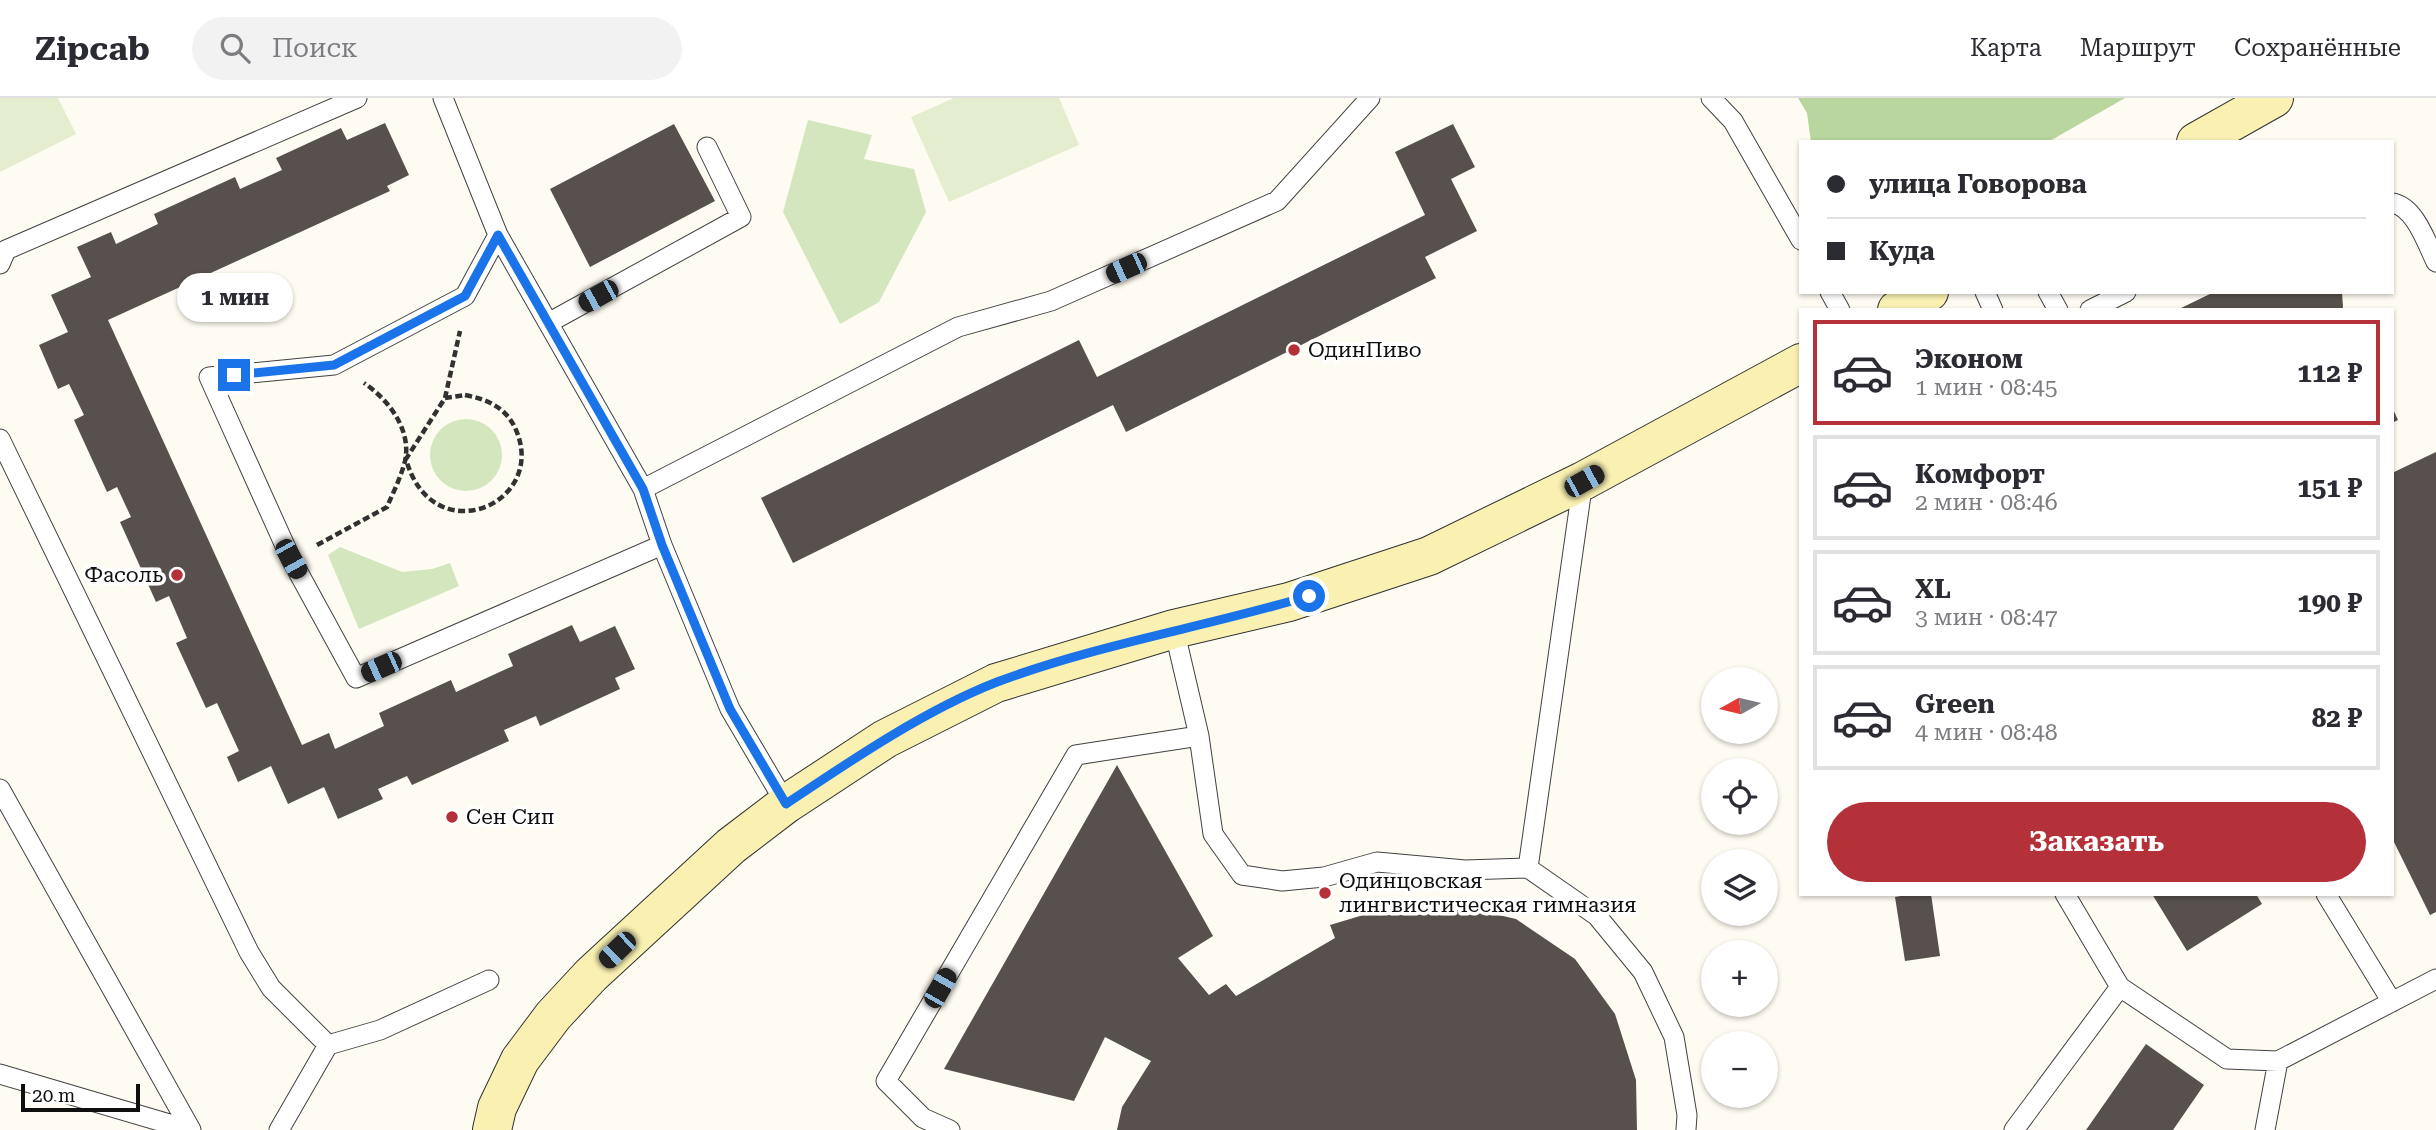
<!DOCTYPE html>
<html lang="ru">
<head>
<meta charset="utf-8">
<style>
  :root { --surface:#fff; --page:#f2f2f3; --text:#2b2b33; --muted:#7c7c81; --line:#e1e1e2; --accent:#b53139 }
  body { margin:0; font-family:"Roboto Serif",serif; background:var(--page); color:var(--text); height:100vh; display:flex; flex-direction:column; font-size:26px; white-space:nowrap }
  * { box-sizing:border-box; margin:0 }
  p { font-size:23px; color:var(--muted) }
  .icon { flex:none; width:38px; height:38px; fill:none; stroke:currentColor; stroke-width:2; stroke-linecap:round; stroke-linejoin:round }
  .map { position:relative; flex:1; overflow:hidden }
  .sheet { position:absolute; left:1799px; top:210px; width:595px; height:588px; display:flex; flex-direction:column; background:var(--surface); border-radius:0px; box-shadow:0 2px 5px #0004 }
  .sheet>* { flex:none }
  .guide { position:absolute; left:1799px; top:42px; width:595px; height:154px; border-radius:0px; box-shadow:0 2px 5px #0004; display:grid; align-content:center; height:154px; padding:0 28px; background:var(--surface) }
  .needle { width:46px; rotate:262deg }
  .buttons { position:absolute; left:1701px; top:569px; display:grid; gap:14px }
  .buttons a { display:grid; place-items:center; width:77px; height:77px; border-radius:50%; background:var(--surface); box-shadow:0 2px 5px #0004; font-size:35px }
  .scale { position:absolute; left:21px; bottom:18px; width:119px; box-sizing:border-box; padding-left:7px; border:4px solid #0f0f0f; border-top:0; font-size:19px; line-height:24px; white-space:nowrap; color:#0f0f0f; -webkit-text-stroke:5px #fff; paint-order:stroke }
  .end { position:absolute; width:32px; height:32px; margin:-16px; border:9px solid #1a73e8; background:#fff; box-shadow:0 0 0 4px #fff }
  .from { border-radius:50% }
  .bubble { position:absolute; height:49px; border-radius:24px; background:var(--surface); box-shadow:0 2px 5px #0004; font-size:23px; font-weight:700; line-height:49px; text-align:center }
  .car { position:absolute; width:21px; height:42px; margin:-21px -10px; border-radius:9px; box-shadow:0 0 5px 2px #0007; background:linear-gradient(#222 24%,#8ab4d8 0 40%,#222 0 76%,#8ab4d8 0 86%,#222 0) }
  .guide b { display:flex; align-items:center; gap:24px; height:66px; font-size:26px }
  .guide b+b { border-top:2px solid var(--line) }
  .guide i { width:18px; height:18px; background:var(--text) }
  ul { padding:12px 0 0; list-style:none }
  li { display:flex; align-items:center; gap:21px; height:105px; margin:0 14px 10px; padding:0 14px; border:4px solid var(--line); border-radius:0px }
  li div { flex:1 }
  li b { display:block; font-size:26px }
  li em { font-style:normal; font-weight:700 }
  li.selected { border-color:var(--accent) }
  li>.icon { width:63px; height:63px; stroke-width:1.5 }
  .cta { display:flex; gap:14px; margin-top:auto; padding:14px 28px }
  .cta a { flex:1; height:80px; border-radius:42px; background:var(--accent); color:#fff; font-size:28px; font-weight:700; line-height:80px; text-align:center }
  header { display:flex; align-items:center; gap:42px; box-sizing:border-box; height:98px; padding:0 35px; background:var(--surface); border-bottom:2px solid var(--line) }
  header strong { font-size:33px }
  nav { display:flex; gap:38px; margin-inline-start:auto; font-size:24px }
  .search { width:490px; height:63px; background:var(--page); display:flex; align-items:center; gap:18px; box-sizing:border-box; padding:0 24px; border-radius:38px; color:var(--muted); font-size:26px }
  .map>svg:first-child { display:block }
</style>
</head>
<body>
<header>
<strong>Zipcab</strong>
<div class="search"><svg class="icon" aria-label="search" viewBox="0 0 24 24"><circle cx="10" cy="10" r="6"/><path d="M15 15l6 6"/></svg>Поиск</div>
<nav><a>Карта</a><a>Маршрут</a><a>Сохранённые</a></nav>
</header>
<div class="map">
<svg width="2436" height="1032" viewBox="0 0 2436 1032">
  <rect width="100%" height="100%" fill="#fefbf2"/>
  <path fill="#d3e6bd" d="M808,22L872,37L864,61L914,71L926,114L879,204L840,226L783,114Z
    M430 357a36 36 0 1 1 72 0a36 36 0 1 1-72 0Z
    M340,449L402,474L432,471L450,465L459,488L359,531L328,457Z"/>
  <path fill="#b8d69e" d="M1798,0H2125L2048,44H1811L1807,15Z"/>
  <path fill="#e4eece" d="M0,0H58L76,36L0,74Z
    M954,0H1059L1079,47L949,104L911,19Z"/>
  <path fill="#57504c" d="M385,25L409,77L387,88L390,93L108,222L302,647L329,635L335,651L384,628L379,615L451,582L456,594L513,568L508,556L572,527L580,544L615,528L635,571L615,580L620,591L540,628L536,618L504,632L509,643L412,687L407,678L378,691L383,701L338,721L324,689L288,706L271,668L238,684L227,659L239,653L217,605L206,610L176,545L187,540L169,498L156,504L120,424L131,419L117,389L107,394L74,322L84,317L69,286L58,291L39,247L68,234L51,197L91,179L77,149L111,134L116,146L158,126L154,116L235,79L240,91L282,72L276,60L341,30L347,42Z
    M674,26L715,103L590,169L550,91Z
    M1453,26L1475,69L1451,81L1477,133L1425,159L1436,180L1126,334L1113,307L793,465L761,400L1079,242L1097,279L1425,117L1395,54Z
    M2214,194H2342L2343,209L2342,212H2177Z
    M2392,309L2398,322L2392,325Z
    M2436,354V814L2430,817L2392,740V375Z
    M1117,667L1213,838L1178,860L1209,897L1226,886L1236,898L1335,840L1330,827L1380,812L1442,804L1516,821L1575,861L1615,916L1636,982L1637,1032H1117L1122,1009L1151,963L1105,939L1074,1003L944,971Z
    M1912,796H1931L1940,858L1905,863L1895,799Z
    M2152,796H2256L2262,806L2187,853Z
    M2146,946L2204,987L2173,1032H2086Z"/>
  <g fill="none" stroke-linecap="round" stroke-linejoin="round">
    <g stroke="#424242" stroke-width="21">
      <path id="lane" d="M443,0L498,137L643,391L662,447L730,611L786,706
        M1711,0L1733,23L1801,142
        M2392,105C2415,108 2427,146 2436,164
        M498,137L465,198L334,267L209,279L291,461L356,580L662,447
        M0,166L6,152L357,0
        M1830,194L1840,212
        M1985,194L1993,212
        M2048,194L2058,212
        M2090,212L2126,194
        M550,224L741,119L707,49
        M0,341L249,854L271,890L328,947L279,1032
        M643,391L958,229L1051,203L1277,103L1370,0
        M1174,531L1199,638L1213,736L1242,777L1282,783L1324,779L1377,764L1465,772L1528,770L1597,818L1643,874L1674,939L1687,1017L1686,1032
        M0,691L191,1032
        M1528,770L1583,383
        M2065,796L2120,889L2227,961L2278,963
        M2326,796L2392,904
        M328,947L380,932L489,882
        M0,976L190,1032
        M950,1032L923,1020L886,983L1076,657L1199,638
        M2014,1032L2120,889
        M2265,1032L2278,963L2436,881"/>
    </g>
    <g stroke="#313131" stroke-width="40">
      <path id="secondary" d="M2196,44L2274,0
        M1897,212L1929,194
        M492,1032L497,1010L520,962L553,918L591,877L731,748L786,706L885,641L996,585L1174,531L1289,504L1429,458L1583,383L1801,265"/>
    </g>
    <path stroke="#313131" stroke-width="4.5" stroke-dasharray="7 3.5" stroke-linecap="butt" d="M465,297C490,302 509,311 518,337C543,409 431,453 406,361L445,300Z
      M445,300L460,233
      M317,447L387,409C393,395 401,379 405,363C412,332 388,301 364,285"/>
    <use href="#lane" stroke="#fff" stroke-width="19"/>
    <use href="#secondary" stroke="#f9f0b2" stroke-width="38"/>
  </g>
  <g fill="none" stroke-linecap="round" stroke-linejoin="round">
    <path stroke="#1a73e8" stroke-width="9" d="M234,277L334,267L465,198L498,137L643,391L662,447L730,611L786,706C850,663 925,612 997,584C1098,546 1206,529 1309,498"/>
  </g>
  <g fill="#b53139" stroke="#fff" stroke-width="2.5">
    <circle cx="1294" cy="252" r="7"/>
    <circle cx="177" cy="477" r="7"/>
    <circle cx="452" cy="719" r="7"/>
    <circle cx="1325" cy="795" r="7"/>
  </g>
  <g text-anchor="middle" stroke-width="7" stroke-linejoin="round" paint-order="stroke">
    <g font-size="21" fill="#0f0f0f" stroke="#fff" text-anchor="start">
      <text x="1308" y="259">ОдинПиво</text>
      <text x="163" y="484" text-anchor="end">Фасоль</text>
      <text x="466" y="726">Сен Сип</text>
      <text x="1339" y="790">Одинцовская<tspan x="1339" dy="24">лингвистическая гимназия</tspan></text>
    </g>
  </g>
</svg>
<div class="buttons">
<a><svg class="needle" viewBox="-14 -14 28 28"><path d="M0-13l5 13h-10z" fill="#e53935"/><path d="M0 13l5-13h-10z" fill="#7c7c81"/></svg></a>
<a><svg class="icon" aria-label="locate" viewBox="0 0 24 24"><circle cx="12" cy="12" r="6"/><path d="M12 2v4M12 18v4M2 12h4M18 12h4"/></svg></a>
<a><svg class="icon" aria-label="layers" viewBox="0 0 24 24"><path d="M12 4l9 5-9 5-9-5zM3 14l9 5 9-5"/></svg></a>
<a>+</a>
<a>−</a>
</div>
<div class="scale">20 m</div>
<i class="end from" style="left:1309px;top:498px"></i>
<i class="end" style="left:234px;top:277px"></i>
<div class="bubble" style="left:177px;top:175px;width:116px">1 мин</div>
<i class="car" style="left:1126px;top:170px;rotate:246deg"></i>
<i class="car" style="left:598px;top:198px;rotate:241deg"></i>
<i class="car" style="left:1584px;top:383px;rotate:61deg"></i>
<i class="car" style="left:291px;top:461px;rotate:151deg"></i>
<i class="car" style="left:381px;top:569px;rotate:246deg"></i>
<i class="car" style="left:617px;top:852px;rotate:226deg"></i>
<i class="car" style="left:940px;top:890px;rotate:30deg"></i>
<div class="guide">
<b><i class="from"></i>улица Говорова</b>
<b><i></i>Куда</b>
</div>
<section class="sheet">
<ul>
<li class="selected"><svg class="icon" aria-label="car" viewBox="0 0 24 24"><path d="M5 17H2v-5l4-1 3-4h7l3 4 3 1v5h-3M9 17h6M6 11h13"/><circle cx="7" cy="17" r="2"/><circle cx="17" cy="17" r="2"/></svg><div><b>Эконом</b><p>1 мин · 08:45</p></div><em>112 ₽</em></li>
<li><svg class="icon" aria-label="car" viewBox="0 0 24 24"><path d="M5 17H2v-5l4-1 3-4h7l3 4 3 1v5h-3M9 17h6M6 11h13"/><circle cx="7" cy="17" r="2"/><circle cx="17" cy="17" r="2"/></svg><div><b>Комфорт</b><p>2 мин · 08:46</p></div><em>151 ₽</em></li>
<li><svg class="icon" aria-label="car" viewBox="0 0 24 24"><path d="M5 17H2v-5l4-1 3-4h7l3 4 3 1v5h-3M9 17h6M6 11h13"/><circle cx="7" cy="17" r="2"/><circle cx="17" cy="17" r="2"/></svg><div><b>XL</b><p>3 мин · 08:47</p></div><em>190 ₽</em></li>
<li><svg class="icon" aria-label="car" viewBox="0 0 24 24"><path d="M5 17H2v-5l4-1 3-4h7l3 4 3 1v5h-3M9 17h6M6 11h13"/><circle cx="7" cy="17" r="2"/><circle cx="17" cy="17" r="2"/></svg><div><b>Green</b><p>4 мин · 08:48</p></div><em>82 ₽</em></li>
</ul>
<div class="cta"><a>Заказать</a></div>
</section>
</div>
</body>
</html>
